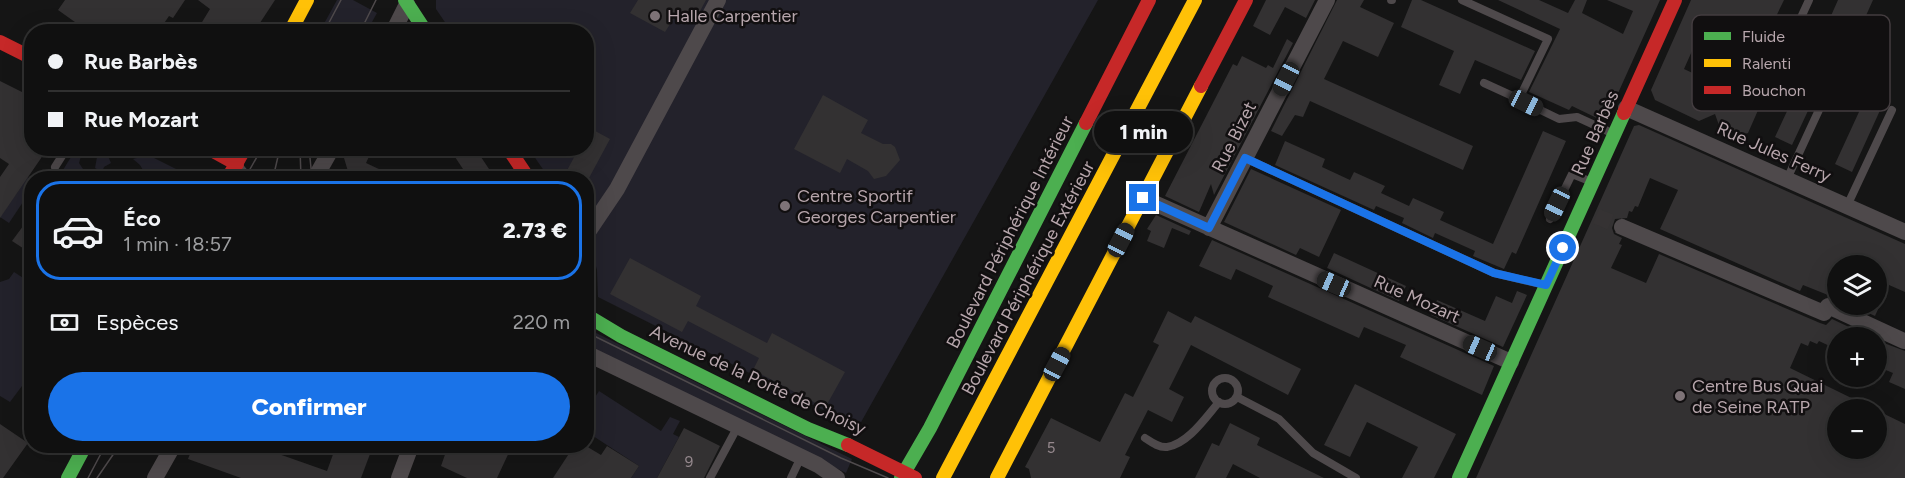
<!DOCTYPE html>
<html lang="fr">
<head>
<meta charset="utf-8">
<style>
  :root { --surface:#101010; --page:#1e1e1e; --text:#f1f3f6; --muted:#9c9d9f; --line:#303030; --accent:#1a73e8 }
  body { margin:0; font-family:Figtree,sans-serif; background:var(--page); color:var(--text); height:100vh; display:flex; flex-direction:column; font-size:22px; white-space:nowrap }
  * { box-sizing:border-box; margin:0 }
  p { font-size:20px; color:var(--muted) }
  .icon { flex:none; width:33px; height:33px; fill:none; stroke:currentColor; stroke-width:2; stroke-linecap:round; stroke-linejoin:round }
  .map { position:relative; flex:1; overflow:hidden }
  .panel { position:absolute; left:24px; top:171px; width:570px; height:282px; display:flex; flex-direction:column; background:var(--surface); border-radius:24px; box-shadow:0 6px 24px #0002,0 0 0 2px var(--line) }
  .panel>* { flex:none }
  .guide { position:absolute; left:24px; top:24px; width:570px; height:132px; border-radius:24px; box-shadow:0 6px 24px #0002,0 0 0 2px var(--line); display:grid; align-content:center; height:132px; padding:0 24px; background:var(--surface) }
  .tools { position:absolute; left:1827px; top:255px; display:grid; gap:12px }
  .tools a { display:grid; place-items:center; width:60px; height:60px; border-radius:50%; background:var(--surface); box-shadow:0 6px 24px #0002,0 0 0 2px var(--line); font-size:30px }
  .end { position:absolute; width:27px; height:27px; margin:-14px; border:8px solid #1a73e8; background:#fff; box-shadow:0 0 0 3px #fff }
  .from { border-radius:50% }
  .bubble { position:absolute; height:42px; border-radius:21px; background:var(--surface); box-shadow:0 6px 24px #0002,0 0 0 2px var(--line); font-size:20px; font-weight:800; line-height:42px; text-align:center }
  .car { position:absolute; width:18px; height:36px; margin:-18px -9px; border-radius:8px; box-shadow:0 0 4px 2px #0007; background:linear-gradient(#222 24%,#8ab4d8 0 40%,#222 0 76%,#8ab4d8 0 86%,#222 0) }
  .guide b { display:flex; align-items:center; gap:21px; height:57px; font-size:22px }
  .guide b+b { border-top:2px solid var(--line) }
  .guide i { width:15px; height:15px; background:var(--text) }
  ul { padding:10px 0 0; list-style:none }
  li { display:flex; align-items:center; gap:18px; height:99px; margin:0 12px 9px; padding:0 12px; border:3px solid transparent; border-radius:24px }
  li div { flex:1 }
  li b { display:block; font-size:22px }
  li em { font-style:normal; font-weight:800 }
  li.current { border-color:var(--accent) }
  li>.icon { width:54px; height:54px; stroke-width:1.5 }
  .pay { display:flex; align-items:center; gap:15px; height:66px; padding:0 24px; font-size:22px }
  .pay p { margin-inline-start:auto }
  .cta { display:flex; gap:12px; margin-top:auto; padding:12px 24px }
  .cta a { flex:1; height:69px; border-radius:36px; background:var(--accent); color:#fff; font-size:24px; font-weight:800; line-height:69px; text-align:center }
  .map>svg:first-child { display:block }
</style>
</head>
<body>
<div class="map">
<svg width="1905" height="478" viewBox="0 0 1905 478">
  <rect width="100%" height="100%" fill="#151515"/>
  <path fill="#23222b" d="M337,0H353L377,13L367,31H320Z
    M436,0H1098L860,424L843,420L598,297L597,270L587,233L586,178H549L529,149L586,148V32L451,31L436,9Z
    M76,149H105L111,163L104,167L102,172L95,168L97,157L86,152L81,156L79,163L83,169L89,170L94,178H58Z
    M148,155L176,169L179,178L147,177L140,165L133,159Z
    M28,177L31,180V190L9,223L0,217Z
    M14,272L31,283L32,393L22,386L10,402L0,396V282L9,279Z
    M586,328L852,459L846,473L587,345Z
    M599,391L661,431L670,417L680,421L673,434L679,437L657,478H631L639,466L587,432L586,411Z"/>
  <path fill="#333132" d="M65,0H185L173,18L169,16L158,32H89L58,10Z
    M198,0H275L254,32H196L210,9Z
    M638,0H706L693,24L676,15L665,32L630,13Z
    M1266,0H1315L1306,18L1285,7L1270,35L1253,26Z
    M1337,0H1364L1360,7L1394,23L1378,57L1343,41L1324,79L1473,146L1463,170L1310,101L1303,117L1295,115L1282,136L1271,131Z
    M1412,0H1421L1535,51L1521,80L1475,60L1460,94L1439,85L1454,51L1401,27Z
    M1498,0H1539L1568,13L1575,0H1587L1582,13L1623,34L1633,11L1607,0H1660L1605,122L1572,106L1569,110L1529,92L1560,29Z
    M1691,0H1784L1767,35L1754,39L1723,23L1712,49L1696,42L1684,69L1699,76L1757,57L1770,63L1774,74L1748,133L1735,137L1721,131L1715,114L1699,121L1655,100L1651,90Z
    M1838,0H1873L1851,49L1822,36Z
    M1287,39L1293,43L1214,195L1211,184L1199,212L1165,196L1233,64L1237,66L1242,56L1266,68L1268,65L1273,68Z
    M1811,60L1828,68L1792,145L1775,137Z
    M0,81L32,97V148H48L0,218V177L9,164L0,158Z
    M1870,88L1887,95L1852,172L1835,164Z
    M823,95L868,120L861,133L883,144H891L895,147L900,160L886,176L874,179L868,171L847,159L840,173L794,149Z
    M1639,125L1905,244V292L1889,285L1875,316L1850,304H1876V266H1838V299L1803,285L1800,291L1660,229L1678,190L1650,178L1638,207L1635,206L1632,212L1629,211L1627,218L1615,219L1612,228L1614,234L1622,238L1619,244L1622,245L1611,268L1646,283L1659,254L1820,323L1826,325L1832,319L1866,335L1865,338H1838V350L1819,341L1817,344L1810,341L1808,346L1801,343L1790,368L1876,410H1838V448H1876V410L1905,424V478H1476L1634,126Z
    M586,126L610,139L589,178H563L579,148H586Z
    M1543,131L1566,141L1516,254L1512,252L1504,269L1473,256L1475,251L1435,233L1433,238L1402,223L1404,218L1376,206L1374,210L1275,165L1285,141L1325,159L1322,167L1350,180L1354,172L1385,186L1381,193L1409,206L1413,198L1444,212L1440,220L1493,244Z
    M349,148H373L366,163L398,178H350L344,158Z
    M449,148H475L495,178H469Z
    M1251,169L1341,210L1319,257L1300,248L1296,255L1224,222Z
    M32,214V254L12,241Z
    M1156,215L1191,231L1189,235L1172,228L1164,248L1147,241L1151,231L1147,229Z
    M1212,240L1494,366L1482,395L1400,357L1406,345L1364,327L1359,338L1268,297L1273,286L1236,269L1231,280L1199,266Z
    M1334,253L1406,286L1399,301L1327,268Z
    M630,258L701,296L696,306L767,343L772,333L845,372L825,408L753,370L759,358L688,321L682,332L610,294Z
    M1517,291L1527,295L1503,347L1431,315L1437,300L1485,321L1496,296L1512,303Z
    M1168,311L1191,323L1195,316L1301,369L1288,395L1191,345L1169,389L1184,397L1172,422L1148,410L1125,455L1130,457L1120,478H1031L1029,469L1025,467L1051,418L1100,442L1125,393L1133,397L1159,345L1153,342Z
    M1876,340L1905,351V389L1889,382L1893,373L1876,366Z
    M1355,384L1456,434L1434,478H1402L1418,447L1367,422L1350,457L1324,445Z
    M1230,423L1260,438L1257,445L1324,478H1260L1233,464L1226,478H1195L1212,443L1219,446Z
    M0,424L28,443L3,478H0Z
    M684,428L720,446L704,478H657Z
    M193,446H256L327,471L336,446H373L361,478H241L188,459Z
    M448,446H512L497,478H467L441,466Z
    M574,446H586L601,455L607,446L639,466L631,478H553Z"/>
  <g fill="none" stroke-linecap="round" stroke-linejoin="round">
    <path stroke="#353233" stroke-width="16" stroke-dasharray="16 8" stroke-linecap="butt" d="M1596,216L1622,227"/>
    <path stroke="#4e494b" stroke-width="8" d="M1391,0H1392
      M1462,0L1548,39L1519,99L1484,83
      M1798,24L1809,0
      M1526,103L1559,119L1577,117L1614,134
      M1245,158L1494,273L1545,285
      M239,166L249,178
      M55,167L67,148
      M1787,179L1831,84
      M1847,206L1892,110
      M1550,219L1572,174L1592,182
      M1212 391a13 13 0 1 1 26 0a13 13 0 1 1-26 0Z
      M1237,397L1279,419L1313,453L1356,478
      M1145,438C1151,442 1159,448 1167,447C1188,444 1206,417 1219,402
      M710,478L738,426
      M791,478L801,457"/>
    <path stroke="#4e494b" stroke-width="16" d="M393,32L407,4
      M1626,108L1905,232
      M315,178L332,148
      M1143,198L1511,362
      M1622,227L1824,313L1828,306L1904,341
      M1209,228L1327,0
      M586,235L617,189L718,0
      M586,353L818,465L837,478
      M155,478L173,446
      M399,478L411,446"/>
    <path stroke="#4caf50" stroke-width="14" d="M405,0L426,32
      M586,315L621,336L808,429L848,445
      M68,478L85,446
      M901,478L930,428L1086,123
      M1459,478L1624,113"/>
    <path stroke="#ffc107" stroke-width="14" d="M290,32L307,0
      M943,478L1195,0
      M997,478L1201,86"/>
    <path stroke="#c62828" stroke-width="14" d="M0,42L32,58
      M1201,86L1246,0
      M1624,113L1675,0
      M1086,123L1149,0
      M208,148L237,164
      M508,148L528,178
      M228,178L245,148"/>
    <path stroke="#4f4a4c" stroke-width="1.5" d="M324,32L341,0
      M360,32L376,0
      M300,148L301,178
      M309,148L312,178
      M245,178L262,148
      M273,178L280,148
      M586,332L841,458L888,478
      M88,478L105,446
      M97,478L119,446"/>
    <path stroke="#c62828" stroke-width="14" d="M848,445L915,478"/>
  </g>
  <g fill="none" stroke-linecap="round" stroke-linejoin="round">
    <path stroke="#1a73e8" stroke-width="8" d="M1143,198L1209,228L1245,158L1494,273L1546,285L1563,248"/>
  </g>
  <g fill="#7e7377" stroke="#110f10" stroke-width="2">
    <circle cx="655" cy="16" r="6"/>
    <circle cx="785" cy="206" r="6"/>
    <circle cx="1680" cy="396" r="6"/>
  </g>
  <g text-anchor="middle" stroke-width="5" stroke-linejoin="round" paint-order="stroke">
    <g font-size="15" fill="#96898e">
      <text x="1051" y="453">5</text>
      <text x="689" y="467">9</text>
    </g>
    <g font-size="18" fill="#b7a6ac" stroke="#110f10" text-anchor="start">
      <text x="667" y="22">Halle Carpentier</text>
      <text x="797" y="202">Centre Sportif<tspan x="797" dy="21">Georges Carpentier</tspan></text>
      <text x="1692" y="392">Centre Bus Quai<tspan x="1692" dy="21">de Seine RATP</tspan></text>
    </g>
    <g font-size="18" fill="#b7a6ac" stroke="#110f10">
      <text transform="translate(1595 133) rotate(-66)" y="6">Rue Barbès</text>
      <text transform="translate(1234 137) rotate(-63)" y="6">Rue Bizet</text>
      <text transform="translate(1774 152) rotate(24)" y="6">Rue Jules Ferry</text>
      <text transform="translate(1010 232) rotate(-63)" y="6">Boulevard Périphérique Intérieur</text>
      <text transform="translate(1028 278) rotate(-62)" y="6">Boulevard Périphérique Extérieur</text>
      <text transform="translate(1417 299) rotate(24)" y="6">Rue Mozart</text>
      <text transform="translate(758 380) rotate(25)" y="6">Avenue de la Porte de Choisy</text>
    </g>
  </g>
  <rect x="1692" y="15" width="198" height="96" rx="9" fill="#110f10" stroke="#433c3f" stroke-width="1.5"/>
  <rect x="1704" y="32" width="27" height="8" fill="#4caf50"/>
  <rect x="1704" y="59" width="27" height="8" fill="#ffc107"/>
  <rect x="1704" y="86" width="27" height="8" fill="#c62828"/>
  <g font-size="16" fill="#b7a6ac">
    <text x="1742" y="42">Fluide</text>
    <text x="1742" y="69">Ralenti</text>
    <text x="1742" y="96">Bouchon</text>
  </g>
</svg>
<div class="tools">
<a><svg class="icon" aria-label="layers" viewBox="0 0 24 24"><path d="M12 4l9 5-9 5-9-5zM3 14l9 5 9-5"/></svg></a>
<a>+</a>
<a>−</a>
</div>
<i class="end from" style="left:1563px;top:248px"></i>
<i class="end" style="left:1143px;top:198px"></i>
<div class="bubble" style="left:1094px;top:111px;width:99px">1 min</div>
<i class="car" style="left:1286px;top:79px;rotate:207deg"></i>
<i class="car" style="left:1526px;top:103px;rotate:116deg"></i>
<i class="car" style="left:1557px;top:204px;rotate:205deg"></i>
<i class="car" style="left:1121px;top:240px;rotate:27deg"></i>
<i class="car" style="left:1334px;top:284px;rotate:294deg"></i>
<i class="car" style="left:1480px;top:348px;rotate:294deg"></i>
<i class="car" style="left:1057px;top:364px;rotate:28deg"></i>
<div class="guide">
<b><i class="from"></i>Rue Barbès</b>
<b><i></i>Rue Mozart</b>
</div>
<section class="panel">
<ul>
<li class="current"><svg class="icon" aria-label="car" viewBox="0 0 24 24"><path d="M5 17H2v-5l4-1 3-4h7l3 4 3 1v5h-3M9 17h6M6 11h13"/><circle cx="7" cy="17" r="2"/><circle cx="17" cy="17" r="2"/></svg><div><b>Éco</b><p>1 min · 18:57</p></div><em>2.73 €</em></li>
</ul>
<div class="pay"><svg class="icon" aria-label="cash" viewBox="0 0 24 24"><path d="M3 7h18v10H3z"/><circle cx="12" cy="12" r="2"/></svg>Espèces<p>220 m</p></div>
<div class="cta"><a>Confirmer</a></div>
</section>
</div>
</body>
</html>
